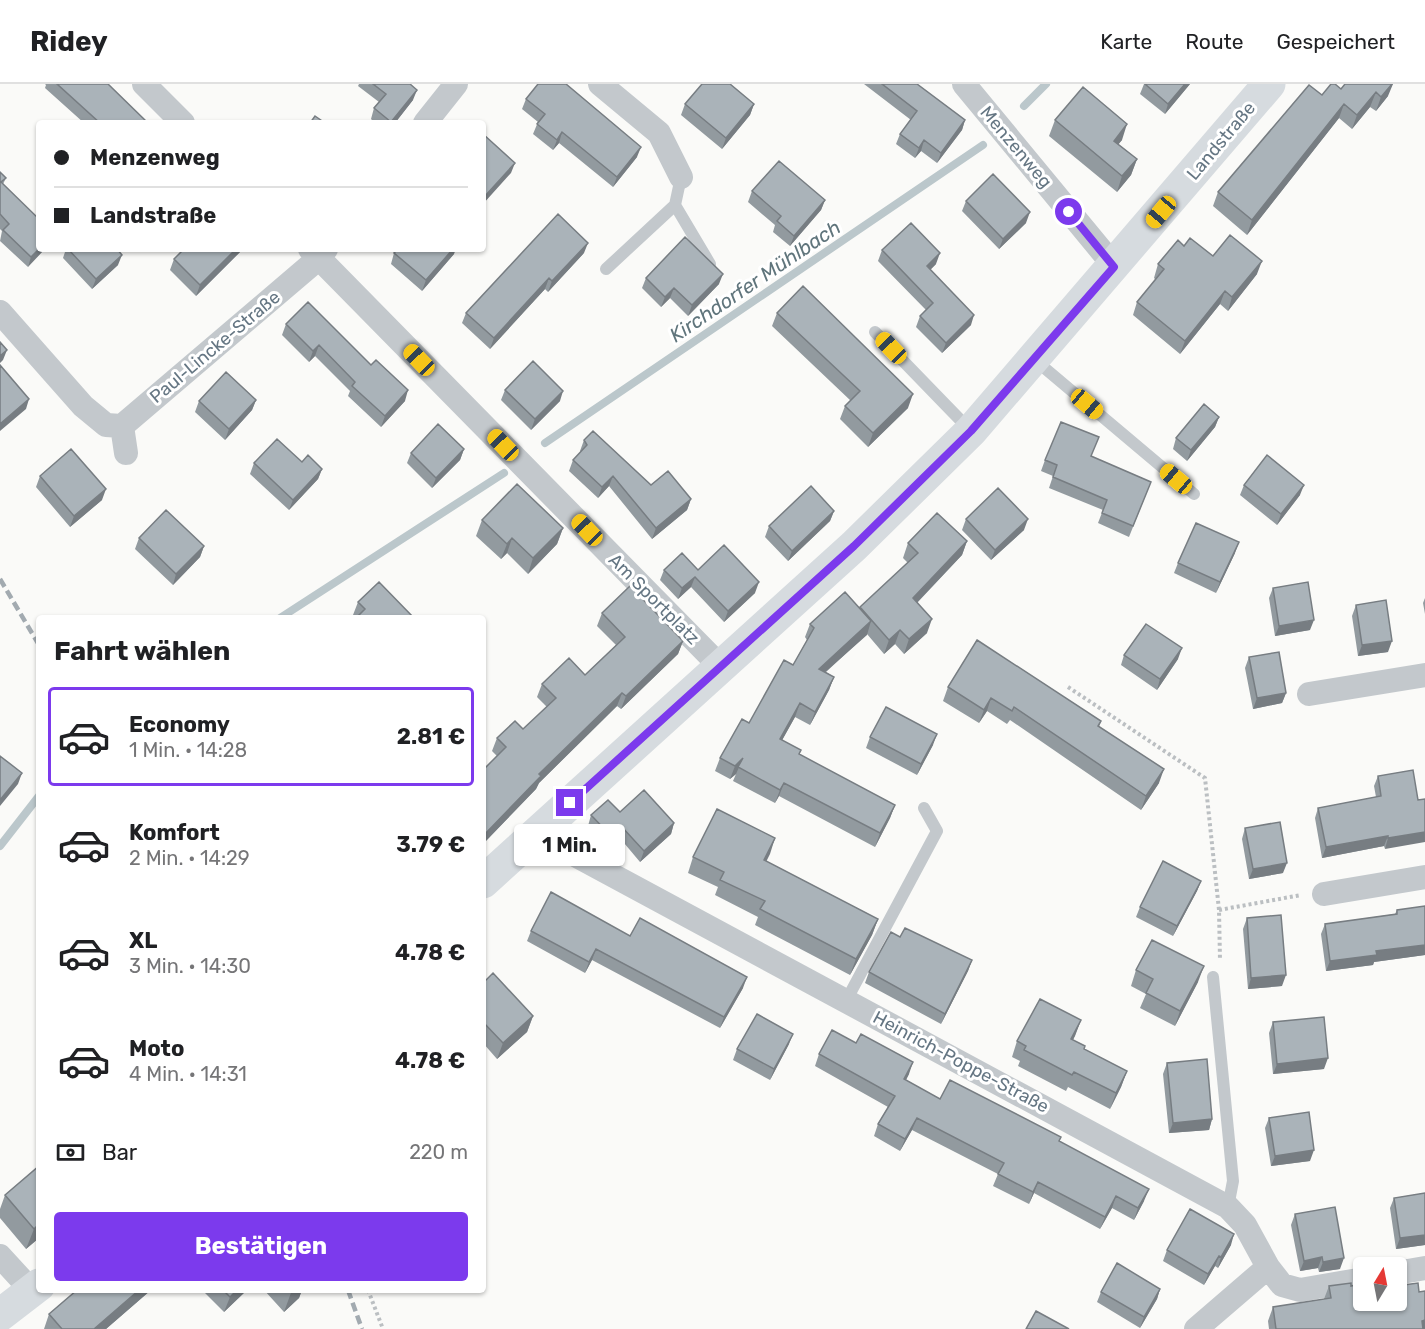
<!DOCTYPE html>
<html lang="de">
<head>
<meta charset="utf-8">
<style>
  :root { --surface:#fff; --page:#f6f6f6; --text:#202124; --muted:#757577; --line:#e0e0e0; --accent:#7c3aed }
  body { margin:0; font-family:Rubik,sans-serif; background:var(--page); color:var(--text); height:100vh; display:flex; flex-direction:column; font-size:22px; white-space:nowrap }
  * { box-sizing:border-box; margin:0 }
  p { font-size:20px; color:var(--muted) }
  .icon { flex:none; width:33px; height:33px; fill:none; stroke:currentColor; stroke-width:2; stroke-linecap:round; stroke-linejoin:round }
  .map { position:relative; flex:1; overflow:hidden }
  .details { position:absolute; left:36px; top:531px; width:450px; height:678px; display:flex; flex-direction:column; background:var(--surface); border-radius:6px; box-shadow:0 2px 4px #0004 }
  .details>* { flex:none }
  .banner { position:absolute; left:36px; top:36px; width:450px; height:132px; border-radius:6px; box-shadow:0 2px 4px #0004; display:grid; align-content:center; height:132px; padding:0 18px; background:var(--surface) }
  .needle { width:39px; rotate:10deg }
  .tools { position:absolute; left:1353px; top:1173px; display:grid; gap:12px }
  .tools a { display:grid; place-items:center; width:54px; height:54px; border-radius:6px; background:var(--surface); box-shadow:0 2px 4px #0004; font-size:30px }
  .end { position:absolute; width:27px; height:27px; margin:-14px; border:8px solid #7c3aed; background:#fff; box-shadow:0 0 0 3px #fff }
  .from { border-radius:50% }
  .bubble { position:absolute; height:42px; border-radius:6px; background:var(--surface); box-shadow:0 2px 4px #0004; font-size:20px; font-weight:700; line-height:42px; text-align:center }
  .car { position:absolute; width:18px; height:36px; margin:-18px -9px; border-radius:8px; box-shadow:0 0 4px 2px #0007; background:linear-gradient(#f5c518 24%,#345 0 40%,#f5c518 0 76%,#345 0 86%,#f5c518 0) }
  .banner b { display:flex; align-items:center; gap:21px; height:57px; font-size:22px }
  .banner b+b { border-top:2px solid var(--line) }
  .banner i { width:15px; height:15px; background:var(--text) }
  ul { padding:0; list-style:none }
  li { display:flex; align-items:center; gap:18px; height:99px; margin:0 12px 9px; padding:0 6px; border:3px solid transparent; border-radius:6px }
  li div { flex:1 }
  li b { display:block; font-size:22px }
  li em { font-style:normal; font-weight:700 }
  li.selected { border-color:var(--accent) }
  li>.icon { width:54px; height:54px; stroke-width:1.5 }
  h2 { padding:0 18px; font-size:27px; line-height:72px }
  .pay { display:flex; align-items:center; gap:15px; height:66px; padding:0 18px; font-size:22px }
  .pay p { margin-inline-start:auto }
  .cta { display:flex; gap:12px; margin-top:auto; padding:12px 18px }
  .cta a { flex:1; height:69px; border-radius:6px; background:var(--accent); color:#fff; font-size:24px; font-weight:700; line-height:69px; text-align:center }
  header { display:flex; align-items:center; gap:36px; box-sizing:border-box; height:84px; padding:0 30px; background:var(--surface); border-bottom:2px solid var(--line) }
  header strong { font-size:28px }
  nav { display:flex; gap:33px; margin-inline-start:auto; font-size:21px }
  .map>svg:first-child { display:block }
</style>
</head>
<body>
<header>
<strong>Ridey</strong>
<nav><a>Karte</a><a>Route</a><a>Gespeichert</a></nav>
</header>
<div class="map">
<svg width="1425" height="1245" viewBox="0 0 1425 1245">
  <rect width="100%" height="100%" fill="#fafaf8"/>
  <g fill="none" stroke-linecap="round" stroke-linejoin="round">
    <path stroke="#bbc7cb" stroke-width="8" d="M1024,22L1046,0
      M545,359L983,61
      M280,534L504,389
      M0,762L39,712"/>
    <path stroke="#bbbfc2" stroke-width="4" stroke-dasharray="3 3" stroke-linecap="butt" d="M1068,603L1205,694L1219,826L1220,876
      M1219,826L1301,811
      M368,1206L383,1245"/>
    <path stroke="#c3c8cc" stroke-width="12" d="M675,121L710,180
      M606,185L675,121L681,93
      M875,248L970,346
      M1035,276L1194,410
      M1213,893L1233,1097L1228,1123
      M846,917L937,747L924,724"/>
    <path stroke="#c3c8cc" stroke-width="24" d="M144,0L183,39
      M600,0L659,49L681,93
      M964,0L1115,183
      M425,39L456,0
      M310,165L721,583
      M0,228L83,322L106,341L122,342
      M126,369L122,342L319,174L326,165
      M1309,610L1425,591
      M536,750L1228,1123L1245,1141L1268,1183L1282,1201L1300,1206L1364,1195
      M1324,810L1425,793
      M0,1172L32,1207
      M1396,1189L1425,1184
      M1196,1245L1268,1183"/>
    <path stroke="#d6dbdf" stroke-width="33" d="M483,798L854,462L971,347L1269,0
      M0,1231L39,1201"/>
    <path stroke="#a2aab0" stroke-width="4.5" stroke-dasharray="9 4.5" stroke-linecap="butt" d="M0,495L39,561
      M348,1206L362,1245"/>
  </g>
  <path fill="#929a9f" d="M45,0H108L148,39H84L45,4L46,1Z
    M359,0H410L413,16L395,39H375L371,35L374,24L379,18L358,2Z
    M864,0H917L965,36L962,46L937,79L921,67L915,74L896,60L900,50L911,36Z
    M1144,0H1190L1165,30L1140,10Z
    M1345,0L1388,12L1376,27L1370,23L1352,45L1339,34L1247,151L1213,122L1218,108L1322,11L1341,5Z
    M526,15L637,73L613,103L559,59L553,66L533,50L538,38L522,25Z
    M685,20H754L750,31L722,65L681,31Z
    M1055,36L1122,56L1118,60L1137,75L1131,91L1117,108L1049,52Z
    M0,88L6,94L3,100L39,165L28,183L0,157L2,147L0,145Z
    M752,107L825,116L821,126L790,162L773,148L775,141L748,118Z
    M966,117L1026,139L999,165L962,127Z
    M1184,162L1257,190L1228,227L1220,220L1180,270L1133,231L1137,218L1156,196L1154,194L1158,180Z
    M66,165H117L118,181L92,205L63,174Z
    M184,165H243L196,212L170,186L174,175Z
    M882,166L936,180L930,186L971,241L942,269L916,243L920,232L926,226L878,177Z
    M394,169L454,170L422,207L391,180Z
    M584,169L548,208L545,205L490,265L462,239L466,229Z
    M646,194L719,200L688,232L670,214L661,223L642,204Z
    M777,229L908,324L868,363L840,335L845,322L851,317L772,242Z
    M286,240L405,317L381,343L348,312L350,307L315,272L309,278L282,251Z
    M505,306L560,317L531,346L501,316Z
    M256,316L252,326L225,356L195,328L199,317Z
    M1219,333L1215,343L1187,377L1173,365L1176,354Z
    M584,356L651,401L691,415L687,426L652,455L609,402L598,414L569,387L573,376L581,368L580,367Z
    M464,365L460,376L432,404L407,379L411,369Z
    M1091,373L1151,398L1129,453L1098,439L1103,426L1049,404L1053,392L1041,387L1045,376Z
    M302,378L322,385L318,395L289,426L250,390L254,379Z
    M40,392L102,416L70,443L36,403Z
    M1244,401L1300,411L1277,441L1240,411Z
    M834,427L830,437L788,477L765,453L769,442Z
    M966,435L1024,446L991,476L962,446Z
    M482,436L563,444L557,460L528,490L507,469L501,475L476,452Z
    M139,454L204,462L200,473L173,501L135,465Z
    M967,457L962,471L917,519L927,549L904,570L895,560L884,570L867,550L826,588L834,593L829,606L810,641L795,633L782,656L800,671L895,721L890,734L875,763L779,712L775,719L733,697L736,690L730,695L715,687L720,674L749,639L793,581L807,556L805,553L810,540L859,524L908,479L903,474L908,459Z
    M1235,469L1216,509L1174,489L1178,479Z
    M664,486H698L755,509L724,538L691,503L678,515L660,496Z
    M1273,504L1310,546L1275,552L1269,514Z
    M1425,514V530L1423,519Z
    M358,518L414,534H356L353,531Z
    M1356,521L1388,568L1358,572L1352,532Z
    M602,529L683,557L678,570L621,625L617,622L539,699L536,705L483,760V686L497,672L492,667L497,654L523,645L547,623L537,613L542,600L585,591L616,561L597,542Z
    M1124,571L1178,575L1157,606L1121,581Z
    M1249,573L1286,609L1282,619L1253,625L1245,584Z
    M948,603L1101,637L1099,643L1159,699L1141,726L1010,636L1007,640L987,627L979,639L943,617Z
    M870,653L933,661L917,691L866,664Z
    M1378,692L1418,716L1385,765L1384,762L1322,774L1315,734L1318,724L1376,713L1374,702Z
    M620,728L674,739L671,750L640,778L619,753L608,763L588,742L591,731Z
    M1245,744L1283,789L1249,795L1242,755Z
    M775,754L766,777L878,835L872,851L850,891L755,841L758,833L715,811L718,803L688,789L693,773Z
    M1201,797L1197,807L1173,852L1136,833L1140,823Z
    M1425,822V871L1374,878L1373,881L1326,887L1321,850L1325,840L1395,830L1397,826Z
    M1247,834L1282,902L1248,905L1243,845Z
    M531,847L630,852L743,904L720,944L592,876L585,889L527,857Z
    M900,853L972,876L968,887L941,940L865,899L869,888Z
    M1136,886L1198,898L1175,942L1140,924L1146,910L1131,902Z
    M483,899L533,932L527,948L497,975L483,959Z
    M1081,936L1073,956L1084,965L1127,987L1121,1003L1110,1025L1068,1003L1066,1007L1018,982L1020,977L1012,973L1017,957Z
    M1273,938L1324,985L1273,990L1269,949Z
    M789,960L770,996L733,976L737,965Z
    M819,970L909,990L906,996L940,1015L1061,1053L1059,1057L1144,1117L1134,1136L1112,1124L1100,1145L1034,1109L1029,1120L993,1102L998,1090L912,1046L900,1067L874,1052L878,1040L888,1023L815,982Z
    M1167,979L1212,1035L1209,1046L1169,1049L1163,990Z
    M1269,1034L1310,1077L1271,1082L1265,1044Z
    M39,1082V1154L26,1165L0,1134V1125L5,1111Z
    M1425,1109V1161L1396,1165L1390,1124L1394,1114Z
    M1295,1130L1340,1185L1319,1188L1318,1184L1300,1187L1291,1141Z
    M1231,1161L1218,1184L1215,1182L1204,1201L1163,1177L1167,1166Z
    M1329,1202H1351L1357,1209L1425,1245H1269L1268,1237L1273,1223L1324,1215Z
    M1160,1205L1157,1215L1140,1244L1097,1218L1101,1208Z
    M77,1206H151L106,1245H44L49,1230Z
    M202,1206H247L224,1228Z
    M264,1206H302L299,1214L284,1228Z"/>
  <path fill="#777d82" d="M1185,0H1190L1165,30L1168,20Z
    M1392,0H1393L1388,12L1376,27L1381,13Z
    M417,6L413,16L395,39H390Z
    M1376,8L1370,23L1352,45L1357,31Z
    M754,20L750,31L722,65L726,54Z
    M1344,20L1339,34L1247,151L1252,136Z
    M965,36L962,46L937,79L941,69Z
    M1127,40L1122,56L1109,72L1114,57Z
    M562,48L559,59L553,66L557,56Z
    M924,56L921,67L915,74L919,64Z
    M641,63L637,73L613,103L617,93Z
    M1137,75L1131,91L1117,108L1122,92Z
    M515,79L511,89L483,120L485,112Z
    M825,116L821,126L790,162L794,152Z
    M1030,128L1026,139L999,165L1003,155Z
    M588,159L584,169L548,208L552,197Z
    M39,165H45L28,183L31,173Z
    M236,165H243L196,212L200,201Z
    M453,165H456L454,170L422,207L426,196Z
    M940,169L936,180L923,193L927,182Z
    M122,171L118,181L92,205L96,195Z
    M1262,177L1257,190L1228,227L1232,213Z
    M723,190L719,200L688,232L692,221Z
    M549,194L545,205L490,265L494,254Z
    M674,204L670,214L661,223L665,213Z
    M1225,207L1220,220L1180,270L1185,257Z
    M974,231L971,241L942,269L946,259Z
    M319,261L315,272L309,278L313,267Z
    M7,266L3,276L0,279V272Z
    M408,306L405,317L381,343L385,332Z
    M563,307L560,317L531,346L535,335Z
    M913,310L908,324L868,363L873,349Z
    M29,315L26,325L0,347V340Z
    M256,316L252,326L225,356L229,345Z
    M1219,333L1215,343L1187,377L1191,366Z
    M464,365L460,376L432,404L436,394Z
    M322,385L318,395L289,426L293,416Z
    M613,392L609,402L598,414L602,403Z
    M1304,401L1300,411L1277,441L1281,430Z
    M106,405L102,416L70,443L74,432Z
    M691,415L687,426L652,455L656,444Z
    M834,427L830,437L788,477L792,467Z
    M1028,435L1024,446L991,476L995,466Z
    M563,444L557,460L528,490L533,474Z
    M512,454L507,469L501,475L507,460Z
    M967,457L962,471L908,528L913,514Z
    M1239,458L1235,469L1216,509L1220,498Z
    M204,462L200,473L173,501L176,490Z
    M695,493L691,503L678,515L682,504Z
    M759,498L755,509L724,538L728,527Z
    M932,535L927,549L904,570L909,555Z
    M1314,536L1310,546L1275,552L1279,542Z
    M871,537L867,551L814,598L819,585Z
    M900,546L895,560L884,570L889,556Z
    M683,557L678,570L621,625L626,612Z
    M1392,557L1388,568L1358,572L1362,561Z
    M1182,564L1178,575L1157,606L1160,595Z
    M834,593L829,606L810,641L815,628Z
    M622,609L617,622L539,699L536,705L483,760V752L539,690Z
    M1286,609L1282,619L1253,625L1257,614Z
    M991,614L987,627L979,639L984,626Z
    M800,619L795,633L775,669L780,655Z
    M937,650L933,661L917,691L921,680Z
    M743,674L736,690L730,695L735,682Z
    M1164,685L1159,699L1141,726L1146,712Z
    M22,689L18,700L0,722V716Z
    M784,699L779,712L775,719L780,706Z
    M895,721L890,734L875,763L880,749Z
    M674,739L671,750L640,778L644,767Z
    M622,743L619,753L608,763L612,753Z
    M1425,748V758L1385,765L1388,754Z
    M1388,752L1384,762L1322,774L1326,763Z
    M775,754L770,770L759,792L764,776Z
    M1287,779L1283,789L1249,795L1253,785Z
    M1201,797L1197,807L1173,852L1177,842Z
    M878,835L872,851L850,891L856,875Z
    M1425,861V871L1374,878L1373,881L1326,887L1330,877L1376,867Z
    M596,865L592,876L585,889L589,878Z
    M972,876L968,887L941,940L945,930Z
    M1204,882L1198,898L1175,942L1180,927Z
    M1286,891L1282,902L1248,905L1251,894Z
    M747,893L743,904L720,944L724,933Z
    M533,932L527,948L497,975L503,959Z
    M1081,936L1075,952L1065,971L1071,955Z
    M793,950L789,960L770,996L774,985Z
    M1328,974L1324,985L1273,990L1277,980Z
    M913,978L909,990L900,1007L904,995Z
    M1127,987L1121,1003L1110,1025L1116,1009Z
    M917,1034L912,1046L900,1067L905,1055Z
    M1212,1035L1209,1046L1169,1049L1173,1039Z
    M1314,1066L1310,1077L1271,1082L1275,1072Z
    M1038,1098L1034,1109L1029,1120L1033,1108Z
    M1149,1105L1144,1117L1134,1136L1138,1124Z
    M1116,1112L1112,1124L1100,1145L1105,1133Z
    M39,1140V1154L26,1165L34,1145Z
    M1234,1150L1231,1161L1218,1184L1221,1173Z
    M1425,1151V1161L1396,1165L1400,1154Z
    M1219,1172L1215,1182L1204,1201L1208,1190Z
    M1322,1173L1318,1184L1300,1187L1304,1177Z
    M1344,1174L1340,1185L1319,1188L1323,1178Z
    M1160,1205L1157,1215L1140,1244L1144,1233Z
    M139,1206H151L106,1245H94Z
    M237,1206H247L224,1228L230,1213Z
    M292,1206H302L299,1214L284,1228Z
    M1425,1236V1245H1419L1422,1237Z"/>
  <path fill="#aab3b9" stroke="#777d82" stroke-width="1.5" d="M57,0H108L148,39H100Z
    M373,0H410L417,6L391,38L374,24L386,10Z
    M538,0H566L641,63L617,93L562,48L557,56L537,40L545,30L526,15Z
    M702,0H730L754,20L726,54L685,20Z
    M882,0H917L965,36L941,69L924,56L919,64L900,50L917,27Z
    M1145,0H1185L1168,20Z
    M1331,0H1335L1341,5L1345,0H1392L1381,13L1376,8L1357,31L1344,20L1252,136L1218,108L1309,1L1322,11Z
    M1083,3L1127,40L1114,57L1137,75L1122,92L1055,36Z
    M315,32L325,39H310Z
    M483,50L515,79L485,112L483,110Z
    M779,77L825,116L794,152L777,137L781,132L752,107Z
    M0,88L6,94L1,98L39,135V165L31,173L3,146L9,140L0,130Z
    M993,90L1030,128L1003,155L966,117Z
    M558,130L588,159L552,197L549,194L494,254L466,229Z
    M911,139L940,169L927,182L974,231L946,259L920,232L933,219L882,166Z
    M1230,151L1262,177L1232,213L1225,207L1185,257L1137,218L1164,185L1158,180L1178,156L1184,162L1190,154L1213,172Z
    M685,153L723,190L692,221L674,204L665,213L646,194Z
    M68,165H117L122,171L96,195Z
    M184,165H236L200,201L174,175Z
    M398,165H453L426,196L394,169Z
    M803,202L913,310L873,349L845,322L860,307L777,229Z
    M308,218L371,281L376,276L408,306L385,332L352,302L355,298L319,261L313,267L286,240Z
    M0,258L7,266L0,272Z
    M533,277L563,307L535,335L505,306Z
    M0,281L29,315L0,340Z
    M226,288L256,316L229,345L199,317Z
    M1204,320L1219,333L1191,366L1176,354Z
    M1061,338L1099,353L1091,372L1151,398L1133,442L1102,429L1107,416L1053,393L1057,381L1045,376Z
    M438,340L464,365L436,394L411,369Z
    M593,347L651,401L668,387L691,415L656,444L613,392L602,403L573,376L587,361L584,356Z
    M277,355L302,378L308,371L322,385L293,416L254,379Z
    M71,365L106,405L74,432L40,392Z
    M1267,371L1304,401L1281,430L1244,401Z
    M517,400L563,444L533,474L512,454L507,460L482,436Z
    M811,402L834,427L792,467L769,442Z
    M998,404L1028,435L995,466L966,435Z
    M166,426L204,462L176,490L139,454Z
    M937,429L967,457L913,514L932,535L909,555L900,546L889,556L860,523L918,469L908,459Z
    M1196,439L1239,458L1220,498L1178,479Z
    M724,461L759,498L728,527L695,493L682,504L664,486L682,469L698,486Z
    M379,498L414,534H356L365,525L358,518Z
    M1308,498L1314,536L1279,542L1273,504Z
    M630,502L683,557L626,612L622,609L539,690L541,692L483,752V686L506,663L497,654L515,637L523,645L556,614L542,600L569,574L585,591L625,553L602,529Z
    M845,508L871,537L819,585L834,593L815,628L800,619L780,655L801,666L799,670L895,721L880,749L784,699L780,706L738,683L743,674L735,682L720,674L742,635L749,639L784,576L793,581L814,544L810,540Z
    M1386,516L1392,557L1362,561L1356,521Z
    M1146,540L1182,564L1160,595L1124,571Z
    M977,556L1101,637L1098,642L1164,685L1146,712L1014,623L1012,627L991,614L984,626L948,603Z
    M1279,568L1286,609L1257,614L1249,573Z
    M886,623L937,650L921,680L870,653Z
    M0,672L22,689L0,716Z
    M1413,686L1418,716L1425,715V748L1388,754V752L1326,763L1318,724L1381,712L1378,692Z
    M644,706L674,739L644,767L622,743L612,753L591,731L608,716L620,728Z
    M717,725L775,754L764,776L878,835L856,875L760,825L765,817L720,796L724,788L693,773Z
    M1280,738L1287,779L1253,785L1245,744Z
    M1163,777L1201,797L1177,842L1140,823Z
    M551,808L630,852L640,834L747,893L724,933L596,865L589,878L531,847Z
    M1425,822V861L1376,867L1377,871L1330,877L1325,840L1397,830V826Z
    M1281,831L1286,891L1251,894L1247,834Z
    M905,844L972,876L945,930L869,888L891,848L900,853Z
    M1152,856L1204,882L1180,927L1146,909L1153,895L1136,886Z
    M493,889L533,932L503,959L483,938V899Z
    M1040,915L1081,936L1071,955L1085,962L1084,965L1127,987L1116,1009L1074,988L1072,991L1024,966L1026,962L1017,957Z
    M757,930L793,950L774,985L737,965Z
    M1324,933L1328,974L1277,980L1273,938Z
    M832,946L856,959L861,950L913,978L904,995L940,1015L950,996L1061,1053L1059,1057L1149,1105L1138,1124L1116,1112L1105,1133L1038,1098L1033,1108L998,1090L1004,1079L917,1034L905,1055L878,1040L895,1012L819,970Z
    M1207,975L1212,1035L1173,1039L1167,979Z
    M1309,1028L1314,1066L1275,1072L1269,1034Z
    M39,1082V1140L34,1145L5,1111Z
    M1425,1109V1151L1400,1154L1394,1114Z
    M1335,1123L1344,1174L1323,1178L1322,1173L1304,1177L1295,1130Z
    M1190,1125L1234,1150L1221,1173L1219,1172L1208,1190L1167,1166Z
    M1117,1179L1160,1205L1144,1233L1101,1208Z
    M1351,1199V1202L1356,1201L1357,1209L1364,1208V1216H1396V1202L1418,1199L1419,1208L1425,1207V1236L1422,1237L1423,1245H1276L1273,1223L1331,1214L1329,1202Z
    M77,1206H139L94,1245H62L49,1230Z
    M223,1206H237L230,1213Z
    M1036,1227L1069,1245H1026Z"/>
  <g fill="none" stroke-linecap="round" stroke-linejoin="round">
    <path stroke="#7c3aed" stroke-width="8" d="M570,719L854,462L971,347L1114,183L1069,128"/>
  </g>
  <g text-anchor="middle" stroke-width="6" stroke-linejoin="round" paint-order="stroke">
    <g font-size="18" fill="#657683" stroke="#fff">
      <text transform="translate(1221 57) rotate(-50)" y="6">Landstraße</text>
      <text transform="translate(1016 63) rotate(50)" y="6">Menzenweg</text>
      <text transform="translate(215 263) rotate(-40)" y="6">Paul-Lincke-Straße</text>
      <text transform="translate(654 515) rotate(45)" y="6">Am Sportplatz</text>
      <text transform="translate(961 978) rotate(28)" y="6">Heinrich-Poppe-Straße</text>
    </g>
    <g font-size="20" font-style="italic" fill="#60757c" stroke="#fff">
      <text transform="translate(755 197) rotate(-34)" y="7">Kirchdorfer Mühlbach</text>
    </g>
  </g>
</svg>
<div class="tools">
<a><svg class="needle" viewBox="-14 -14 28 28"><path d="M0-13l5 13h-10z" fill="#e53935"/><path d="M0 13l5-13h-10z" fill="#757577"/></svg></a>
</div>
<i class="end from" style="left:1069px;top:128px"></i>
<i class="end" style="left:570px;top:719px"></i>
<div class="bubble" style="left:514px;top:740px;width:111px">1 Min.</div>
<i class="car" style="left:1161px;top:128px;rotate:220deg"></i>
<i class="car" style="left:891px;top:264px;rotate:316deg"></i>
<i class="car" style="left:419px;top:276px;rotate:316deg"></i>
<i class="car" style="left:1087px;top:320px;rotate:130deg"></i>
<i class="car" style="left:503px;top:361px;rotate:316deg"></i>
<i class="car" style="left:1176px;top:395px;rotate:310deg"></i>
<i class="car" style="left:587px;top:446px;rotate:316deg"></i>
<div class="banner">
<b><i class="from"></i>Menzenweg</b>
<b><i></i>Landstraße</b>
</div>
<section class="details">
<h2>Fahrt wählen</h2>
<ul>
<li class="selected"><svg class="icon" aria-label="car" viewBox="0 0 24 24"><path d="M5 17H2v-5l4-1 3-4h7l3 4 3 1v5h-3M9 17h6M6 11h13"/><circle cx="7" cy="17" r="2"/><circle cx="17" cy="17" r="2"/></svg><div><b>Economy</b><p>1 Min. · 14:28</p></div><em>2.81 €</em></li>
<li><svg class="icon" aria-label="car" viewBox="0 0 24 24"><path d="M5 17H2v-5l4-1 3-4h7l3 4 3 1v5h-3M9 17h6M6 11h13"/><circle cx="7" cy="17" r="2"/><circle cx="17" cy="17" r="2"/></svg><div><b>Komfort</b><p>2 Min. · 14:29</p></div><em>3.79 €</em></li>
<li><svg class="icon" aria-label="car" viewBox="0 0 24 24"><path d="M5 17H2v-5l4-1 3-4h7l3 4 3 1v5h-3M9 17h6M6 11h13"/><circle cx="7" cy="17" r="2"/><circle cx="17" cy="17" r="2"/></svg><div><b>XL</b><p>3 Min. · 14:30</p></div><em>4.78 €</em></li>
<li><svg class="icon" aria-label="car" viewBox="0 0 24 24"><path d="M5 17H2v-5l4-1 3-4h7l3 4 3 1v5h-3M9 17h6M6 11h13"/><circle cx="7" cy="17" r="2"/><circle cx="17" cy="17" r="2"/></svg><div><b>Moto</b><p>4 Min. · 14:31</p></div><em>4.78 €</em></li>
</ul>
<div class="pay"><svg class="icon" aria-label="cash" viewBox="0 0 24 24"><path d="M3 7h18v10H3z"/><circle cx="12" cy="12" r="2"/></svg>Bar<p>220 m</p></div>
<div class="cta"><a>Bestätigen</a></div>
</section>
</div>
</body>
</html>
